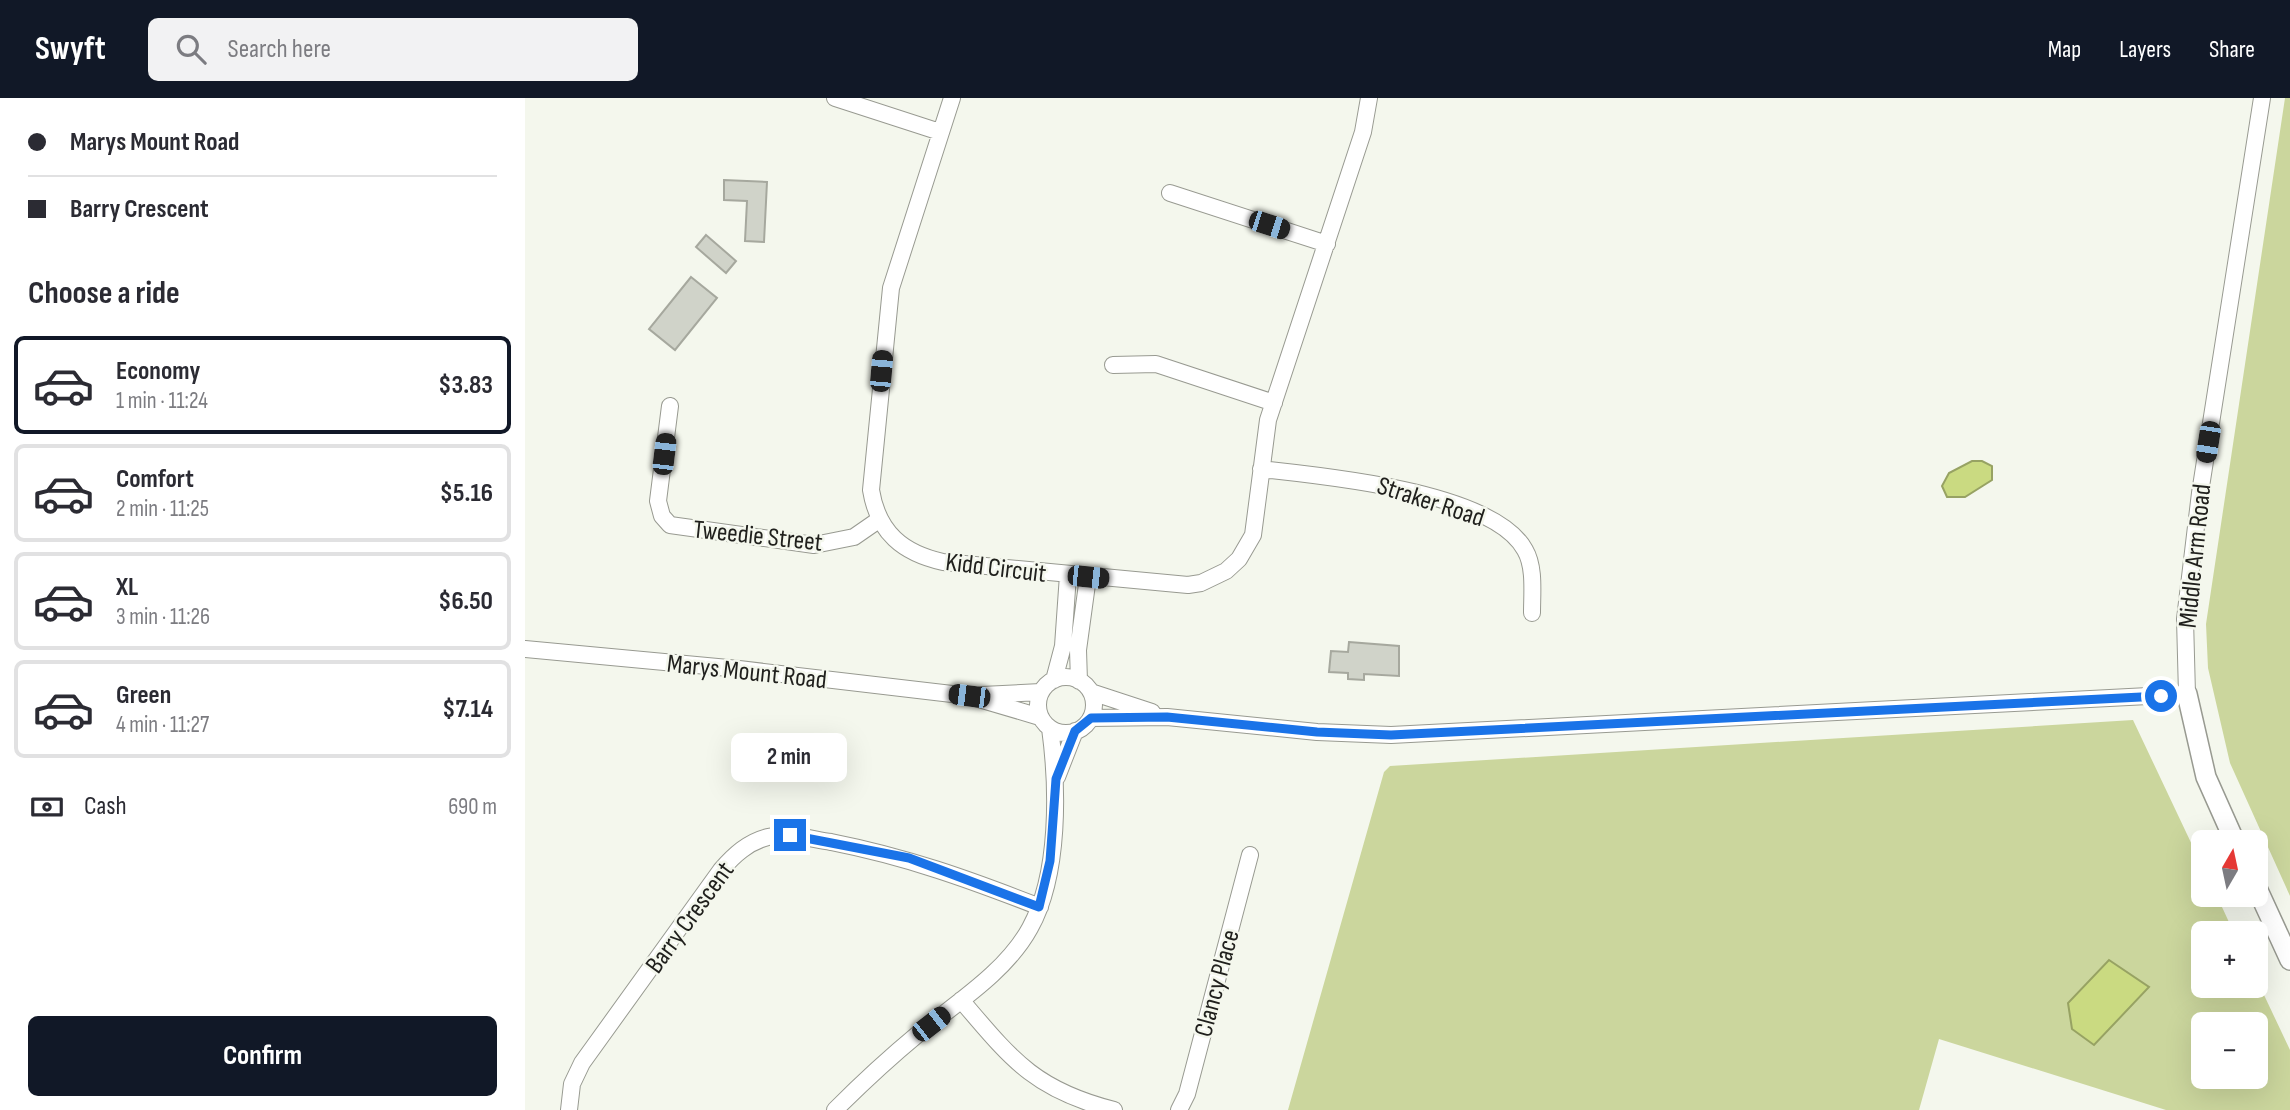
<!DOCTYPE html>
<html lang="en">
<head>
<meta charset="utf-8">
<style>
  :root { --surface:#fff; --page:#f2f2f3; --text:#2b2b33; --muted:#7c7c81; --line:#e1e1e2; --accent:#111827 }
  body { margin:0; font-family:"Sofia Sans Condensed",sans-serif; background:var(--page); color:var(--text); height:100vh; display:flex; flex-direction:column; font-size:26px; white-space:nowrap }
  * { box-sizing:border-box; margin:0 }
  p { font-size:23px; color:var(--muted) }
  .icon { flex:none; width:38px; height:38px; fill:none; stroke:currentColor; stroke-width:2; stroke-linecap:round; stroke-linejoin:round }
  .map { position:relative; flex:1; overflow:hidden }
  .side { display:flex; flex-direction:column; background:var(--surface); width:525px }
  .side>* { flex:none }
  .banner { display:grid; align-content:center; height:154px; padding:0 28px; background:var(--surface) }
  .needle { width:46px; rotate:9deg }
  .buttons { position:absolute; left:1666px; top:732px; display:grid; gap:14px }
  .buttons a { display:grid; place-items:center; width:77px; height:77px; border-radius:10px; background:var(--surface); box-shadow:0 7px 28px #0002; font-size:35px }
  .end { position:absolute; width:32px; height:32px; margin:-16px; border:9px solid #1a73e8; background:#fff; box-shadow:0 0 0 4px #fff }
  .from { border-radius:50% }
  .bubble { position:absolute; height:49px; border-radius:10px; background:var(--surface); box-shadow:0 7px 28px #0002; font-size:23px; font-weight:700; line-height:49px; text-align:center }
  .car { position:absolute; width:21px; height:42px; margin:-21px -10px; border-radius:9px; box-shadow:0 0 5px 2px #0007; background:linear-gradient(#222 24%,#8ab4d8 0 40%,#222 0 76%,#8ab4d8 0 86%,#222 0) }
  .banner b { display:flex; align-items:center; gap:24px; height:66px; font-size:26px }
  .banner b+b { border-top:2px solid var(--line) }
  .banner i { width:18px; height:18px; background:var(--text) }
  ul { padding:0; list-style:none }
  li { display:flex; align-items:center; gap:21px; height:98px; margin:0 14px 10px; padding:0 14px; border:4px solid var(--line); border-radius:10px }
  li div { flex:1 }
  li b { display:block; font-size:26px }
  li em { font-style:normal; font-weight:700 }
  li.selected { border-color:var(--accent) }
  li>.icon { width:63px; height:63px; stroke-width:1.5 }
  h2 { padding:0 28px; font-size:32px; line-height:84px }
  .pay { display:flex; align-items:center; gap:18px; height:77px; padding:0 28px; font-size:26px }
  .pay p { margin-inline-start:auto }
  .cta { display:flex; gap:14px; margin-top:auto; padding:14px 28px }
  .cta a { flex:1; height:80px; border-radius:10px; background:var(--accent); color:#fff; font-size:28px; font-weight:700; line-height:80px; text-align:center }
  header { display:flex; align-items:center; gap:42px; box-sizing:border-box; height:98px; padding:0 35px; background:var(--accent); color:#fff }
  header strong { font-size:33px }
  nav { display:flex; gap:38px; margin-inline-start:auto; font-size:24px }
  .search { width:490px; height:63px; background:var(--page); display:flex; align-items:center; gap:18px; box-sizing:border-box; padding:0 24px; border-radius:10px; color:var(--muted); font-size:26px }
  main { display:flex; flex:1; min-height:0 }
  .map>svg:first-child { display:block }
</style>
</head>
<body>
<header>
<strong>Swyft</strong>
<div class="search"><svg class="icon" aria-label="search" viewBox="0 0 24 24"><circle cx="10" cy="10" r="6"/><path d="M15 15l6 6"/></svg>Search here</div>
<nav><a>Map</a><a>Layers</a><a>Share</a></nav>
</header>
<main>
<section class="side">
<div class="banner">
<b><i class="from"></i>Marys Mount Road</b>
<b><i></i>Barry Crescent</b>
</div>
<h2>Choose a ride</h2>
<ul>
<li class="selected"><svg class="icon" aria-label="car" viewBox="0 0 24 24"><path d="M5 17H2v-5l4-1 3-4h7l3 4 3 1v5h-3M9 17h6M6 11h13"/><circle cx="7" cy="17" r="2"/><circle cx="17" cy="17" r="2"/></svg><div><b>Economy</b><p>1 min · 11:24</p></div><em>$3.83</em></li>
<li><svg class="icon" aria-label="car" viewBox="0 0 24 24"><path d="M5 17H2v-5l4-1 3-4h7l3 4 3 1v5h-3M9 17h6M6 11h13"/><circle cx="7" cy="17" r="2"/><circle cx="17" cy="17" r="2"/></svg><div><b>Comfort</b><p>2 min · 11:25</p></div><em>$5.16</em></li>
<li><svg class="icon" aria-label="car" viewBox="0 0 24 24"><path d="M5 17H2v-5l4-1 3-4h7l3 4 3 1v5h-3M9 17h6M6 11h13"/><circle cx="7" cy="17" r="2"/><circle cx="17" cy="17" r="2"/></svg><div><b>XL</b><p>3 min · 11:26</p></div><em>$6.50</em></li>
<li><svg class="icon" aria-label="car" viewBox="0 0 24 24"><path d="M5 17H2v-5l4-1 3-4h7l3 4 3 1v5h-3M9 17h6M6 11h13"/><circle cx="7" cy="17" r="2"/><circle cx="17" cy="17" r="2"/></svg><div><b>Green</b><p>4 min · 11:27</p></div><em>$7.14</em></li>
</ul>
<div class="pay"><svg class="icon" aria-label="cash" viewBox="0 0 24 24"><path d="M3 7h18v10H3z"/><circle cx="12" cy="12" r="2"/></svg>Cash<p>690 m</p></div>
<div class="cta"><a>Confirm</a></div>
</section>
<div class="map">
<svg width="1765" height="1012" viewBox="0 0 1765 1012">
  <rect width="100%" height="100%" fill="#f4f7ed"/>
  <path fill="#cbd69d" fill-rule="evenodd" d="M1760,0H1765V798L1705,665L1683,570L1681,526Z
    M1608,622L1678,770V796H1691L1709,835H1678V887H1731V880L1765,952V1012H1641L1414,941L1394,1012H763L859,674L865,668ZM1678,926H1731V978H1678Z"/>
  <path fill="#cada81" stroke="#97a263" stroke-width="2" d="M1447,363H1457L1467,368V382L1440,399H1422L1417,388L1424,375Z
    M1584,862L1624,889L1569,947L1547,931L1543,905Z"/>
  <path fill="#d0d3c9" stroke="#a6a89e" stroke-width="2" d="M199,82L242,84L239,144L220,143L222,103L199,102Z
    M181,137L211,163L201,175L171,149Z
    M166,179L192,200L150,252L124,231Z
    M824,544L874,548V578L839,576V582L823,581V575L804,574L806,553L823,554Z"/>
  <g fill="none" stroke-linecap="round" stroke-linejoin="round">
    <g stroke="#989a91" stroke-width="18">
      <path id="minor" d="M310,0L415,34
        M427,0L366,190L346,392C353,435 378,455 418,464L663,487L676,485L701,473L714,461L728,437L743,322L838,34L844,0
        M645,95L802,146
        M588,267L631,266L749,305
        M145,308L133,403L137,418L145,427L289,447L329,439L355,421
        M736,371C798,378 968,393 1000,452C1010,469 1007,495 1007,515
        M0,551L214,571L444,598L515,619
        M513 607a28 28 0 1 1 56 0a28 28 0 1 1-56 0Z
        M529,582L538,548L543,477
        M554,583L553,552L563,479
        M566,594L627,614
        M457,597L516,594
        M566,620L642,619L792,634L866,637L1662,596L1660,521L1675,395L1737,0
        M532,679L550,633
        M436,902C487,962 510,992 589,1012
        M44,1012L47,986L57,965L196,772C209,757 223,744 243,739C264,734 285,741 306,744C382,759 443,781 515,809
        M310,1012C337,985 364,960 393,936C431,905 481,874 505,830C535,776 533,689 525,630
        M654,1012L662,996L725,757"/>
    </g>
    <g stroke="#989a91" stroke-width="22">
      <path id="major" d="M1662,596L1681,679L1710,744
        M1731,788L1765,862"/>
    </g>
    <use href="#minor" stroke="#fff" stroke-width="16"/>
    <use href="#major" stroke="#fff" stroke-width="19"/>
  </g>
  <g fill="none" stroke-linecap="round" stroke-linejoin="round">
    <path stroke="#1a73e8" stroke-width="9" d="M265,737L384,760L514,809L525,763L531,681L550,633L566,620L642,619L792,634L866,637L1636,598"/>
  </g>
  <g text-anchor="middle" stroke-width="5" stroke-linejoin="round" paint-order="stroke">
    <g font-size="26" fill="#20201d" stroke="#f4f7ed">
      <text transform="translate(906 403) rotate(18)" y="9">Straker Road</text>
      <text transform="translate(233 437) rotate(6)" y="9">Tweedie Street</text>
      <text transform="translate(1669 458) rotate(-84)" y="9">Middle Arm Road</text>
      <text transform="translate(471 469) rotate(7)" y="9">Kidd Circuit</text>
      <text transform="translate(222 573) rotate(6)" y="9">Marys Mount Road</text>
      <text transform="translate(164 819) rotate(-54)" y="9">Barry Crescent</text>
      <text transform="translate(691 885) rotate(-75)" y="9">Clancy Place</text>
    </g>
  </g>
</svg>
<div class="buttons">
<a><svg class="needle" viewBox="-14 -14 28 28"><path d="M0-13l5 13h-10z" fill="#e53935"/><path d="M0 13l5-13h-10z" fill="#7c7c81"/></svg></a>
<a>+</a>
<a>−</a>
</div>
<i class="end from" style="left:1636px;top:598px"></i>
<i class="end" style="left:265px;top:737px"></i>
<div class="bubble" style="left:206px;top:635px;width:116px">2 min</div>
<i class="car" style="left:744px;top:127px;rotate:108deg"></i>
<i class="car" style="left:356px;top:273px;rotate:5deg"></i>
<i class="car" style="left:1683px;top:344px;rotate:189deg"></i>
<i class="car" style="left:139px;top:356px;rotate:7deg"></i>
<i class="car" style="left:563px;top:479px;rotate:96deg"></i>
<i class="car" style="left:444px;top:598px;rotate:277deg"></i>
<i class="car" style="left:406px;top:926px;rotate:52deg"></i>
</div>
</main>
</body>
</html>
